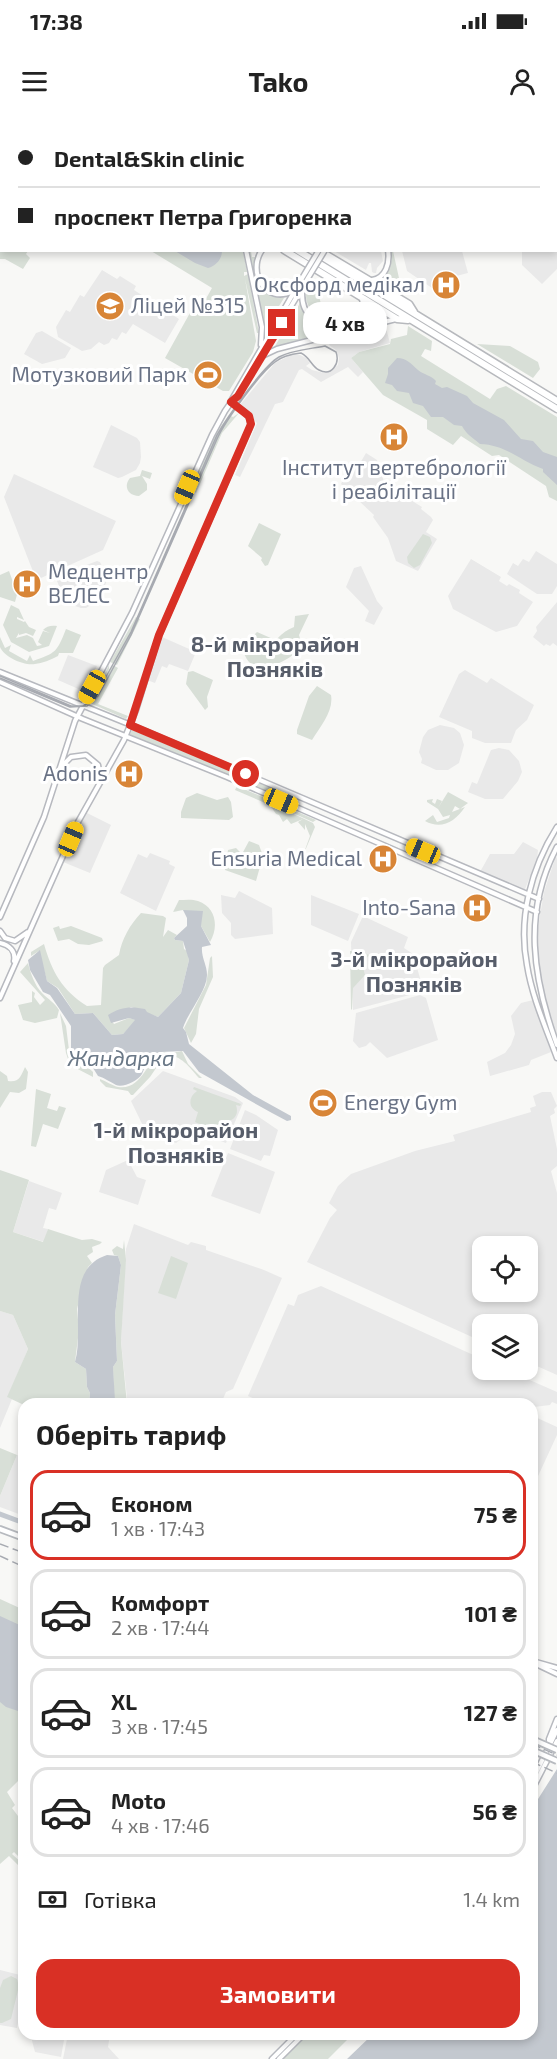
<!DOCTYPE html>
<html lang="uk">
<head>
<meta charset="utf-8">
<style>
  :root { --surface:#fff; --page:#f6f6f6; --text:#222; --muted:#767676; --line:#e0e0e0; --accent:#d93025 }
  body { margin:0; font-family:"Exo 2",sans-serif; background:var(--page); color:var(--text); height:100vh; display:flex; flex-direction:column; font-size:22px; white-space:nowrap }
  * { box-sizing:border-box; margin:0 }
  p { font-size:20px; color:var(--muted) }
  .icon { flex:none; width:33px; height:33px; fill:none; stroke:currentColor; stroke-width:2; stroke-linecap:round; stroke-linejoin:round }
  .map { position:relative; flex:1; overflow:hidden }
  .sheet { position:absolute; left:18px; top:1278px; width:520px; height:642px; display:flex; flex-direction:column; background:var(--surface); border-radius:18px; box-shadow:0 3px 9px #0003 }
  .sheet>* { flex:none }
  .top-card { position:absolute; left:0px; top:0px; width:558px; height:132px; box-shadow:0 3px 9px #0003; display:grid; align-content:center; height:132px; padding:0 18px; background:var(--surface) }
  .fabs { position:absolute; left:472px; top:1116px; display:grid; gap:12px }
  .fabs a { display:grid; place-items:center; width:66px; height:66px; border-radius:12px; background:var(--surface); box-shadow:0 3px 9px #0003; font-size:30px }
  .end { position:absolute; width:27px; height:27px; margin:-14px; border:8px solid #d93025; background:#fff; box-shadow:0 0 0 3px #fff }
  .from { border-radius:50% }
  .bubble { position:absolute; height:42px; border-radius:18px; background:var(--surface); box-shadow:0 3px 9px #0003; font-size:20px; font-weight:700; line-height:42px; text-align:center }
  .car { position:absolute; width:18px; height:36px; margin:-18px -9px; border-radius:8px; box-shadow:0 0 4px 2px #0007; background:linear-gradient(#f5c518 24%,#345 0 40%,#f5c518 0 76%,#345 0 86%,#f5c518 0) }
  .top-card b { display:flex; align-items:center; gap:21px; height:57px; font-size:22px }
  .top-card b+b { border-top:2px solid var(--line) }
  .top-card i { width:15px; height:15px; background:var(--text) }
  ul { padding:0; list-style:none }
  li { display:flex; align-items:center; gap:18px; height:90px; margin:0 12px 9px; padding:0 6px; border:3px solid var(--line); border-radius:18px }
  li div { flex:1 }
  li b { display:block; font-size:22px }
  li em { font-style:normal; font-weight:700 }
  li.on { border-color:var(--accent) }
  li>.icon { width:54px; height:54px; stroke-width:1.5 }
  h2 { padding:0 18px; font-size:27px; line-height:72px }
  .pay { display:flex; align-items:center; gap:15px; height:66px; padding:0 18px; font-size:22px }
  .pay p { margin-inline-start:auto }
  .action { display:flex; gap:12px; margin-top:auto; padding:12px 18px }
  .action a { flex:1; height:69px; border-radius:18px; background:var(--accent); color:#fff; font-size:24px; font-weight:700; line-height:69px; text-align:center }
  .status { display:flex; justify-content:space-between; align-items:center; height:42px; padding:0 30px; background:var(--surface); direction:ltr }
  .status svg { height:16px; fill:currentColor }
  header { display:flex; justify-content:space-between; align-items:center; height:78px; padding:0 18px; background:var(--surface); font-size:27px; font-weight:700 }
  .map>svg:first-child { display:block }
</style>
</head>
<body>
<div class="status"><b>17:38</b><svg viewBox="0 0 49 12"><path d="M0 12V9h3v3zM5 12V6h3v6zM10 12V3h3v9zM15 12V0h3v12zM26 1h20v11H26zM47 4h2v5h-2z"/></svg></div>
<header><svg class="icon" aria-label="menu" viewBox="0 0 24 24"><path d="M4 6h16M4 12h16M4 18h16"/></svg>Tako<svg class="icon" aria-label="person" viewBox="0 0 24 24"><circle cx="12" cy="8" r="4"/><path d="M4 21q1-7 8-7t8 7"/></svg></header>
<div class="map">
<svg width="557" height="1939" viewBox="0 0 557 1939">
  <rect width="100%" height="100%" fill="#f8f8f6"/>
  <path fill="#e9e9e9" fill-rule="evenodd" d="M557,120V149L542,164L522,145V131L556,130Z
    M334,131H381L383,141L377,148L376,153H374L372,152L371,143H369L366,150Z
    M402,131H462L468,153L441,160L432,168L407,151Z
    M102,150L117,159L120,156L136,166L134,170L179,199L165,223L133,204L126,214L122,212L117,220L112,218L109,223L104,225L99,222L91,229L82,231L58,217L56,207L66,190L70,192L80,175L84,177Z
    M386,208L390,223L359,232L351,238L363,252L358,257L348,247L321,262L302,249L299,250L283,282L275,284L240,357L235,355L257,303L239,286L275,243L291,235H300L306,238L310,243L306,246L312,250L324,253L332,250L338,245L339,238L336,230L329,225L331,221Z
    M42,211L71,228L65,238L42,244L24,234L36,213Z
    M111,305L137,318L140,322L141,337L140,343L136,350L122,357L118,358L93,347Z
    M366,333L377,340L387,371L392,376L395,372L408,381L409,379L422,387L421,389L431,397L433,400L426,412L437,419L418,451L396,441L388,418L373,397L374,395L341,364L351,343L355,345H359Z
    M14,354L116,401L103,430L41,458L34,454L4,377Z
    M536,431L557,444V466L552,474H537L507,454L513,443L518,446L523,439L529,442Z
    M471,439L501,457L499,461L507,466L509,464L520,470L519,473L533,482L517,506L496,512L453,489L448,476Z
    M97,441L100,442L108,458L99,480L86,488H81L66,483L57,461L58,456Z
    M361,446L377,481L383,488L374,505L365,501L369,491L346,467L354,448Z
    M557,482V526L553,523L550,526L546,524L544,526L533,517L537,511L536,507Z
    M162,517L196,532L188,551L169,544L167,548L162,546L155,563L147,560Z
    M68,535L97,546L83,571L58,560Z
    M465,550L487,563L491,558L534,585L527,600L516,610L511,623H485L472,618V611L439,597L459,554Z
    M440,605L454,608L460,613L464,625L459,643L448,650H436L421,643L422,639L419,632L423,617L428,610Z
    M499,628L509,630L519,641L522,652L518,661L503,679H485L468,672L472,662L477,664L491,630Z
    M85,692L111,705L90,753L63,742Z
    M523,722L538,730L537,740L525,769L520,770L480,752L490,734H514Z
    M150,733L170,741L169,744L175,747L156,791L120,773L138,734L147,738Z
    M556,736L557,739V916L546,886L540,860L537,829V813L544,772Z
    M239,771L272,788L273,814L235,819L231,815V803L222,793L221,775L235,778Z
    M311,775L359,794L348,821L311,805Z
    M363,796L408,817L404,828L413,834L422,865L417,873L353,890L351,822Z
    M420,875L426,878L438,920L387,938L370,922L366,926L359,928L353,921L356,893Z
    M533,880L551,932L531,940L529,945L490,956L487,942L505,933L511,925L515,914L511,896L521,883Z
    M163,951L235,977L243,983L226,1023L202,1014L185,1021L181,1019L176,1023L146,1012L131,981Z
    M542,972H551L557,986L554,989L555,993L550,996L557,1029V1046L551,1051L557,1073V1255L528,1242V1204H483V1222L307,1142L330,1098L337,1090L329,1083L338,1066L351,1054L415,1031L455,1021L453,1015L531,992L530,988L536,986L533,976ZM483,1126H528V1172H483Z
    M245,990L256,995L278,1010L270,1036L264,1035L261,1041L230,1029Z
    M228,1033L275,1052L260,1094L211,1076Z
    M128,1040L137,1057L146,1060L138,1085L99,1072L106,1050Z
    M29,1061L62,1073L56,1090L49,1088L43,1108L48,1109L44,1122L13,1112Z
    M134,1104L188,1125L191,1122L206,1126V1130L264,1150L282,1158L233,1269L226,1272L223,1279L226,1281L225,1284H140L127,1278L121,1222L126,1129Z
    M321,1166L480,1238L483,1240V1250H507L557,1272V1284L552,1282L550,1285L534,1287L533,1292L532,1284H266L248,1276L288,1184L294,1186L298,1175Z
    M0,1191L13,1195L28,1229L8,1277L12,1279L0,1308Z
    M533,1296L557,1307V1315L533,1367Z
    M17,1335L24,1338V1396L0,1387V1376Z
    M0,1850L24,1856V1871L17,1908L0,1905Z
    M28,1914H65L61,1937L35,1932L31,1917Z
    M68,1914H110L108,1927L119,1939H63Z"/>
  <path fill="#d8dfd7" d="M0,0L75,1L2,2V130L28,131L26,134L30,138L23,149L5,139H0Z
    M151,131H243L247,152H244V156L248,154L259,213H257L245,159L256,221L253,232L229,271H223L165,238L191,191L193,189L199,191L212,168Z
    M249,131H251L252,137H255L256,134C252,156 259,177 284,178L265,209Z
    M391,131H393L403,176L379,162C389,154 393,143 391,131Z
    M312,163L317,168L325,200C311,195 305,185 306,170Z
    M300,183C308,213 357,218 366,185L386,198L274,228Z
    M408,206L432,221L431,231L425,229L421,236L490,279L497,269L506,266L557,297V381L549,377L546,366L499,335L492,336L461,316L453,325L427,309V300L383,275L351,238L359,232L390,224L391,219L407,215Z
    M477,224L510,226L538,242L540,249L533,258Z
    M239,293L222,313L196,373L191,368L214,316L229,295L233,297Z
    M142,350L152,353L150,359L142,356L147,364V370L139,376C128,376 123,366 130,358L140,356Z
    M259,403L281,414L268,445L265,446L261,440L262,438L248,426Z
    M423,414L430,417L432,423L420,445L414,448L408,443L407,437Z
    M9,451L13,462L17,461L19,467L15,482L0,477V455Z
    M11,485L19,489L24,500L17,497V499L24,502L25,501L29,507L36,510L33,516L26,513L19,515V513L16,518L27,515L33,518L37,526L42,525L38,522L43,511L50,513L43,510C46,506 52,505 57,506L49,526L29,532L11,522L3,505Z
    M309,494L299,515L301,522L312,528L306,532L297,530C290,541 261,554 249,542C247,540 246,537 244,534L247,522L257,512L273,519L256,523L255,530L264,532C275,523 280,512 294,507L295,496Z
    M136,497L140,499L117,545L110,542Z
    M66,509L81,515L73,533H59L58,536C51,540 42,543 35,544C24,546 4,537 0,527C0,525 0,519 0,517L5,528L11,525L9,531L27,541L30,535L33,541C56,533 57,532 66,509Z
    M109,545V549L100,568L113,545L118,548L98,584L128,596L126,599L90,583Z
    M193,551L213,560L207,577L208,587L205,590L186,564L188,552Z
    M317,566L331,575C334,591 320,607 312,620L297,614V610L309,576Z
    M132,610L297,679L299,683L293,685L191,640L132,617L130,614Z
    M237,666L316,700L313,702L279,687L313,703L315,707L302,738L310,716L305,704V710L298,702L303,699L291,704L287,699L283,702L279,695L276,694L270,685L235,670Z
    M448,672L468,683L460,689L455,686L452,692L465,687C455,702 441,710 425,701L433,695L437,702L449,698L450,695L443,697L438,689L427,682V680L433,679L432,682L435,684L437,679L442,681L438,688Z
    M197,673L217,680L228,677L231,682L233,697L229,700L181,698V692L186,678Z
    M249,721L259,725L263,736L256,761L225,750L228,730L236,728L242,734Z
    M179,780C185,780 192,779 198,781C216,787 219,807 210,822L201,806L183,790L173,792Z
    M141,793L163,796L166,798L163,817L168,810L177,815L174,818L175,820L183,821L184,829L187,831L189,840L181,873L158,897L131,887L111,900L114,904L129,898L136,900L123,914L112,915L93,893L75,894L58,868L47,861L39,831L31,836V832L44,824C52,852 62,870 87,886L101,885L103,848L105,845L119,835C122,818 130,805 141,793Z
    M59,806L60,809L71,806L102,818L103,821L89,825L78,824L69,819L58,821L53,808Z
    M350,831H360L369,835L362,844L365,855L353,868L352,890L351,889Z
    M212,836L213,857L199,889L196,914L191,923L184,908L206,865L210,838Z
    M28,843C30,852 35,866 42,873C49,880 54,882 59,890L57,898L35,903L23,900L18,885L32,882V871L35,873L34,877L40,885L45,880L20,852Z
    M60,893L66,906L69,930L93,952V957L70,945L66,933Z
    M182,931L188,944L202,958H199C189,947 182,935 165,935L150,957L133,975H131L128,971L106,967L100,961V959C106,961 113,966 118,967C142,971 147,939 162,933C168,931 176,933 182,931Z
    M25,947L28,952L26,969L19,973L10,972L0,988V951L7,956L8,961C19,963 21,956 25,947Z
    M194,967L241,984L240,986L236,985C239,994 235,1000 226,1002L232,1004L228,1017L195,1002L198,992C188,988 188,977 197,971L193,969Z
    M36,969L51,974L47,988L57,991L59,986L66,988L58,1009L43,1004L36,1027L31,1026Z
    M0,1050L29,1060L13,1112L43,1122L48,1109L82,1120L92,1119L102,1122L100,1124L92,1127L93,1132L87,1136L92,1143L88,1147L77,1189L79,1210L75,1242L86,1249L87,1267L90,1273L89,1284L24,1285L7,1277L28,1229L13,1195L0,1191Z
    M124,1120L126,1140L121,1222L127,1284H114L113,1247L117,1241L115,1195L121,1145L118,1136L114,1135L112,1130L117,1126L123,1129Z
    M171,1136L188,1143L176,1179L158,1173Z
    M0,1328L17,1335L0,1376Z
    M0,1479L24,1490V1655L7,1672L15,1685L12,1688L24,1704V1742L14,1732L12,1734L24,1745V1751L9,1736L0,1744Z
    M11,1856L17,1859L19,1866L11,1899L2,1903H0V1868L3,1860Z
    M307,1914H353L328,1939H282Z"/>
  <path fill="#c3c8cf" d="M175,131H222C222,139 216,146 208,148L195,143Z
    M397,238C407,238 411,244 418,250C424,255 431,255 436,261L435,264L442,268L447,267L467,276L473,283L504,300L521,319L533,321L543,332L557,337V365L543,352V349C520,341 507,325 480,324C473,318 466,314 462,306L454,305L443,297H431L423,286L413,283L409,273L397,271L392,265L385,263L388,254V248Z
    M183,790L203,791L201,806L211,825L202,827C201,837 207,845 207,855C207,871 188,892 183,908L186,912L189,924L253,975L291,996V1000L287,1001L272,993L199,952L183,931L161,932L157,937L148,941C145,945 144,950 142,954C138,961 123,968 116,965C110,962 105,958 98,956L93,948L74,934L71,928V906L50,875L43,872L30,850L28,840L40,830L47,861L57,868L75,894L93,893L112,915L123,914L135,900L129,898L111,903L108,895C120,887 131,886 145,889L147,892L158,897L181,873L189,840L183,821L175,820L174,818L187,806V798Z
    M107,1135L118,1136L121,1145L115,1195L117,1241L113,1247L115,1281L114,1284H89L90,1273L87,1267L86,1249L75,1242C85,1208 63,1149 107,1135Z
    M0,1496L24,1507V1593L6,1587L0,1582Z
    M557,1649V1939H347L373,1914H532L533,1687Z"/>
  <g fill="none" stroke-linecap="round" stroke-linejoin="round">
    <path stroke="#c3c8cf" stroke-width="5" d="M0,1394L24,1403"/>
    <g stroke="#b7b9bf" stroke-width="7">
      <path id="secondary" d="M246,130L262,207L261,225
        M262,130C247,152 265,185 293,171
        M372,160C386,158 390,143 388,130
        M302,169C302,177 302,186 307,192C320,213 370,208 362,179
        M262,236L277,229L304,222L396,199
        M231,281L301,160
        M0,552L131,605L539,779
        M0,562L83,599L227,657L537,792
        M62,646L71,637L86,635L98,645L100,656L99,662
        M557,707C531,748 518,798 527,845C532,877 546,908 557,938
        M557,727C522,793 533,859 557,925
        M0,797L44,697L75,601L132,493L212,315L225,291L248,258L305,163
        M0,811L5,818L15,821L28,812
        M0,823C9,825 16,831 14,841
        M0,878L78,702L124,620L136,590L159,515L250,307C253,295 240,289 231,282
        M532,1542L557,1554
        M536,1542L557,1548
        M549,1626V1619L557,1599
        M532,1661L557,1610
        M532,1670L557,1621
        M272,1939L297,1914
        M279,1939L304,1914"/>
    </g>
    <g stroke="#b7babf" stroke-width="8">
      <path id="primary" d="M0,1409L24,1418"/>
    </g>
    <g stroke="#b7b9bd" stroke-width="9">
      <path id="highway" d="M84,0L86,2
        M97,0L100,2
        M284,130L397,199L408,200
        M297,130L557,289
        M311,130L557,281
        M320,131L409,184L414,192"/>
    </g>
    <use href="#secondary" stroke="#fff" stroke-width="4"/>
    <use href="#primary" stroke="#fff" stroke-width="4.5"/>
    <use href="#highway" stroke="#fff" stroke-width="6"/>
    <path stroke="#a7aab1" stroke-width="1.5" d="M0,556L71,586H83L93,580L131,512L217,315C226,299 263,246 279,237C292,230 310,229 325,226L336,232C340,243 332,257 319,250C311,246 310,237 301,233C292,234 282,236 275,242C259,254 225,301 217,319L131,515L98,576L87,586L70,587L0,558"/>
    <path stroke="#a7aab1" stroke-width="1.5" stroke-dasharray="9 4.5" stroke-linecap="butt" d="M0,1424L24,1433
      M0,1436L24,1447
      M532,1624L557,1635
      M532,1642L557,1653"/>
    <g stroke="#b7b9bf" stroke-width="7" stroke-linecap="butt">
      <path id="secondary-bridge" d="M301,160L319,130
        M305,163L325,130"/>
    </g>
    <g stroke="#b7babf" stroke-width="8" stroke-linecap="butt">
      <path id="primary-bridge" d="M532,1619L557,1630
        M532,1630L557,1641"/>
    </g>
    <use href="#secondary-bridge" stroke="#fff" stroke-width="4"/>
    <use href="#primary-bridge" stroke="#fff" stroke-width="4.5"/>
  </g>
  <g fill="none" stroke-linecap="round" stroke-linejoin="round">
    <path stroke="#d93025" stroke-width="8" d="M246,654L130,605L159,515L251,304L249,296L231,282L238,276L282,203"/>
  </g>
  <defs>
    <g id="hospital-disc" transform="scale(1.5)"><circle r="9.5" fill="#d88537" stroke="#fff"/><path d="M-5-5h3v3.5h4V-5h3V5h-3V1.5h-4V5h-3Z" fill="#fff"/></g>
    <g id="school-disc" transform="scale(1.5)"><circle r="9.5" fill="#d88537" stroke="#fff"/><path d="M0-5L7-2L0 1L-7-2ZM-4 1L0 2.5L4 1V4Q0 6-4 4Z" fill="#fff"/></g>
    <g id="stadium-disc" transform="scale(1.5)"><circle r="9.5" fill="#d88537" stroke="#fff"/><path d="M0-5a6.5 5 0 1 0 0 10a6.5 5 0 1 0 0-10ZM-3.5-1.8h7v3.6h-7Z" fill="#fff"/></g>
  </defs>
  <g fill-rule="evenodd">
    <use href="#hospital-disc" x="446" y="165"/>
    <use href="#school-disc" x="110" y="186"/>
    <use href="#stadium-disc" x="208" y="255"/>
    <use href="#hospital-disc" x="394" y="317"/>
    <use href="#hospital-disc" x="27" y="464"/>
    <use href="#hospital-disc" x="129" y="654"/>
    <use href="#hospital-disc" x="383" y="739"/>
    <use href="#hospital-disc" x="477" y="788"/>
    <use href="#stadium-disc" x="323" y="983"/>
  </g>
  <g text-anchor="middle" stroke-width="6" stroke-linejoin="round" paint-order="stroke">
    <g font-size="21" fill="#697285" stroke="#fff" text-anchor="end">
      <text x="425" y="172">Оксфорд медікал</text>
      <text x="131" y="193" text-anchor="start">Ліцей №315</text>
      <text x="187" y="262">Мотузковий Парк</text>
      <text x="394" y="355" text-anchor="middle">Інститут вертебрології<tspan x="394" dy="24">і реабілітації</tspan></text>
      <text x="48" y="459" text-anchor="start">Медцентр<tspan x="48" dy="24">ВЕЛЕС</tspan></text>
      <text x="108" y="661">Adonis</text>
      <text x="362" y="746">Ensuria Medical</text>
      <text x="456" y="795">Into-Sana</text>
      <text x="344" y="990" text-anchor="start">Energy Gym</text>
    </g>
    <g font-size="22" font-weight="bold" fill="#575d6a" stroke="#fff">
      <text x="275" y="532">8-й мікрорайон<tspan x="275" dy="25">Позняків</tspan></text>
      <text x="414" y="847">3-й мікрорайон<tspan x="414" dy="25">Позняків</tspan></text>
      <text x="176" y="1018">1-й мікрорайон<tspan x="176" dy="25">Позняків</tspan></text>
    </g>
    <g font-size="22" font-style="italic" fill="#6a7887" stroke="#fff">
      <text x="121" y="946">Жандарка</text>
    </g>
  </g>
</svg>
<div class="fabs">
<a><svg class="icon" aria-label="locate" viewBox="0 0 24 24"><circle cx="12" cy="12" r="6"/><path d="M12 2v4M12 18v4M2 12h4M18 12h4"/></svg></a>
<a><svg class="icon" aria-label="layers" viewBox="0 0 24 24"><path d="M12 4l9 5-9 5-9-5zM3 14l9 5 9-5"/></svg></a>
</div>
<i class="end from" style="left:246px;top:654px"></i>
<i class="end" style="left:282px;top:203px"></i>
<div class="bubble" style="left:303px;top:182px;width:84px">4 хв</div>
<i class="car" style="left:187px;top:367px;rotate:203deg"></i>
<i class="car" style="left:92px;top:567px;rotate:209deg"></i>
<i class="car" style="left:281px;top:681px;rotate:113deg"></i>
<i class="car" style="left:71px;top:719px;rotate:23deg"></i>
<i class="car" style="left:423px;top:731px;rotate:293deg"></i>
<div class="top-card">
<b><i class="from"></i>Dental&amp;Skin clinic</b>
<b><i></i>проспект Петра Григоренка</b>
</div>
<section class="sheet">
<h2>Оберіть тариф</h2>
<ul>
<li class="on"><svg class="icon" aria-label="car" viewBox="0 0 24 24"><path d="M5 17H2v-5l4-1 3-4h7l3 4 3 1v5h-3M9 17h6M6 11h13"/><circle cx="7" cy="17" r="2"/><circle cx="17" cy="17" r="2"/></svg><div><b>Економ</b><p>1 хв · 17:43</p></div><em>75 ₴</em></li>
<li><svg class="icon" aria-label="car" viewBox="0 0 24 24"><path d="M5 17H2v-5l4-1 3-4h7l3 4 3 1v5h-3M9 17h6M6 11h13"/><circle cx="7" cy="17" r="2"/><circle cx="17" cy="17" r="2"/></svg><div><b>Комфорт</b><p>2 хв · 17:44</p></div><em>101 ₴</em></li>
<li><svg class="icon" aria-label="car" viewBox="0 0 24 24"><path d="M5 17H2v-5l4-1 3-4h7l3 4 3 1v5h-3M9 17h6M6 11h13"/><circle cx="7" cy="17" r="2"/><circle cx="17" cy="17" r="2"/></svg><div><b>XL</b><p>3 хв · 17:45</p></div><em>127 ₴</em></li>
<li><svg class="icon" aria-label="car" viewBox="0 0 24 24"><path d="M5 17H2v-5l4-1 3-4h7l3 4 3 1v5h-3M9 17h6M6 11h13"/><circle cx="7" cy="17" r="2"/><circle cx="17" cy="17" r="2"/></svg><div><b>Moto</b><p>4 хв · 17:46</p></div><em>56 ₴</em></li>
</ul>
<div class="pay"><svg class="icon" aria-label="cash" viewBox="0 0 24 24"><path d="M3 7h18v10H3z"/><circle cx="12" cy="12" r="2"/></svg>Готівка<p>1.4 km</p></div>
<div class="action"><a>Замовити</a></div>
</section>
</div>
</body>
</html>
